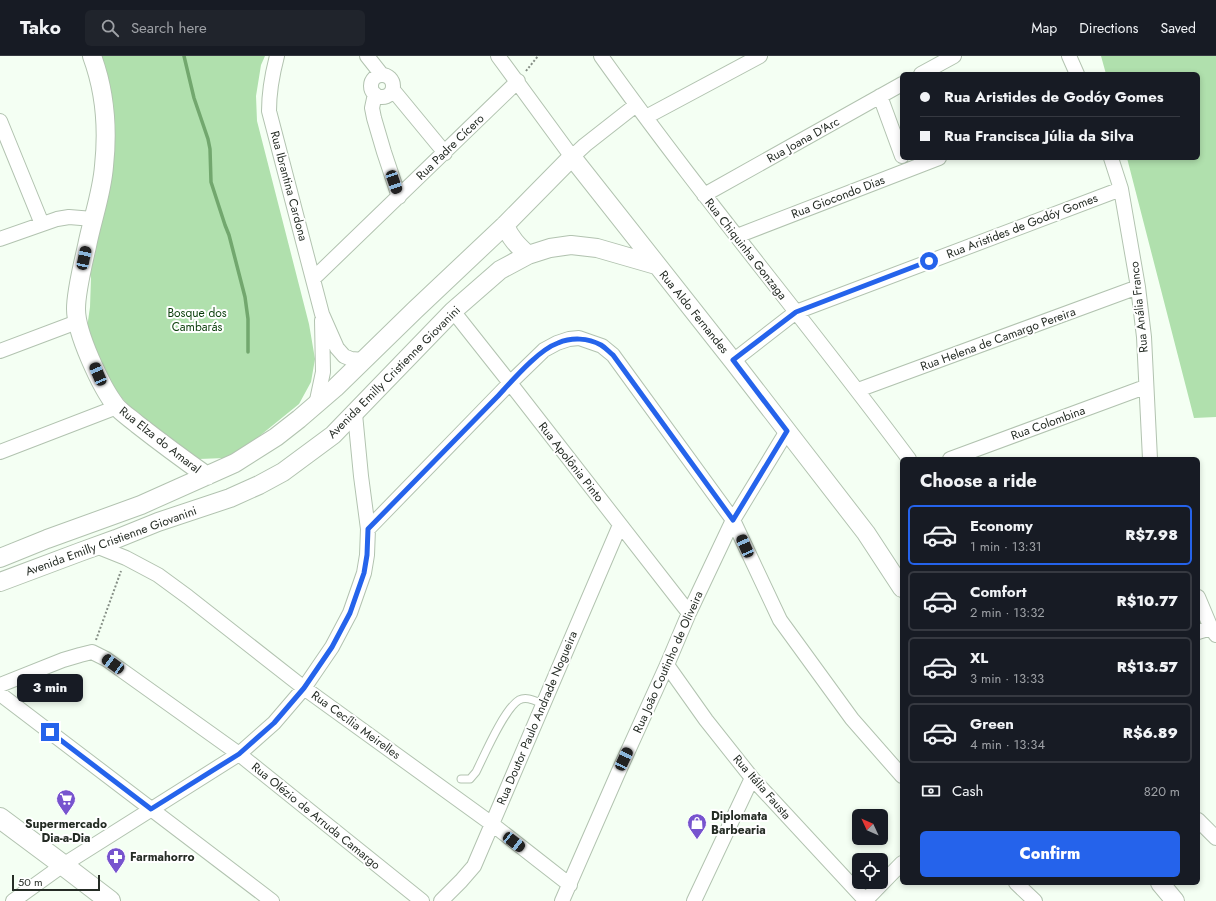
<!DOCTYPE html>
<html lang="en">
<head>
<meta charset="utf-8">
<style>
  :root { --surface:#171b24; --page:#20242c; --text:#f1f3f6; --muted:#9ea1a6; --line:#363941; --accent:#2563eb }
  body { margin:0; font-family:Jost,sans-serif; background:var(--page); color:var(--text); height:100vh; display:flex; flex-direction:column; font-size:15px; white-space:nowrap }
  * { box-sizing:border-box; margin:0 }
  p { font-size:13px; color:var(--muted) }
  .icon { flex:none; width:22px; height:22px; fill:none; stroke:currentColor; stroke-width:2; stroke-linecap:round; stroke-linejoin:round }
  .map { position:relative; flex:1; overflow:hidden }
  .sheet { position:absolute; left:900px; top:401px; width:300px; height:428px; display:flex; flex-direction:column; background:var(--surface); border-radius:6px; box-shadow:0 2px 6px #0003 }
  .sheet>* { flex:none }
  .guide { position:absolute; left:900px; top:16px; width:300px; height:88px; border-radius:6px; box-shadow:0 2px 6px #0003; display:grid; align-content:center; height:88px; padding:0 20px; background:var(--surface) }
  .needle { width:26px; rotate:314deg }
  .buttons { position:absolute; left:852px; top:753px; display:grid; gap:8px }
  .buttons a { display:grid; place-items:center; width:36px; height:36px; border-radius:6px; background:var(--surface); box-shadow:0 2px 6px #0003; font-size:20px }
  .scale { position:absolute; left:12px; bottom:10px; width:88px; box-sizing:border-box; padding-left:4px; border:2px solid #252c25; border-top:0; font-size:11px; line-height:14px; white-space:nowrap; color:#252c25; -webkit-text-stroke:3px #fff; paint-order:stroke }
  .end { position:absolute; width:18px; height:18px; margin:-9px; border:5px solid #2563eb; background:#fff; box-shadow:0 0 0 2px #fff }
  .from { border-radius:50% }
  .bubble { position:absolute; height:28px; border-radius:6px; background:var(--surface); box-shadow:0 2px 6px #0003; font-size:13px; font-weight:800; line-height:28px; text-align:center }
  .car { position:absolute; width:12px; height:24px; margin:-12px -6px; border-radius:5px; box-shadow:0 0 3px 1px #0007; background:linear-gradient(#222 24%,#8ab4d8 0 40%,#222 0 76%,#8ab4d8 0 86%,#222 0) }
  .guide b { display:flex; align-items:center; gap:14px; height:38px; font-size:15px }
  .guide b+b { border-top:1px solid var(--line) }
  .guide i { width:10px; height:10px; background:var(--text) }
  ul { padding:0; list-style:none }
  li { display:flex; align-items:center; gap:12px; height:60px; margin:0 8px 6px; padding:0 12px; border:2px solid var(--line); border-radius:6px }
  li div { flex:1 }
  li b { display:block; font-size:15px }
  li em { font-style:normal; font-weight:800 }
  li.on { border-color:var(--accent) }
  li>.icon { width:36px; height:36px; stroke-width:1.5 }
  h2 { padding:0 20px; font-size:18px; line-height:48px }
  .pay { display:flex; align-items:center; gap:10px; height:44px; padding:0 20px; font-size:15px }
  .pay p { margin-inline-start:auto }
  .action { display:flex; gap:8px; margin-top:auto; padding:8px 20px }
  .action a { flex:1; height:46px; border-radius:6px; background:var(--accent); color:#fff; font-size:16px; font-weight:800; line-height:46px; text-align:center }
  header { display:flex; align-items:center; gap:24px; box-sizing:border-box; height:56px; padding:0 20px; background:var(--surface); border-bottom:1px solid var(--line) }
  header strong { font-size:19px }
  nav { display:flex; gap:22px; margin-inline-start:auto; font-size:14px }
  .search { width:280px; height:36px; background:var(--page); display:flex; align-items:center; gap:10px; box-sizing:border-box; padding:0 14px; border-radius:6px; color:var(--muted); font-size:15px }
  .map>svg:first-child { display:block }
</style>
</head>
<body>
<header>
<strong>Tako</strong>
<div class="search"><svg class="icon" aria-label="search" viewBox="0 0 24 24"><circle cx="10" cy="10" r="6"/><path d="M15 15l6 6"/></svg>Search here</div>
<nav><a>Map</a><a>Directions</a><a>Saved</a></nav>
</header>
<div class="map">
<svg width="1216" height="845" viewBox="0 0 1216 845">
  <rect width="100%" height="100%" fill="#f4fff3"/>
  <path fill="#b0e0ad" d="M99,0H265L261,9L256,40L257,65L309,268L315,303L311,326L299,348L251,387L225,402L199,403L133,355L113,331L98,307L87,272L90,251L91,222L89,214L93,196Z
    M1101,0H1216V361L1194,362L1127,102H1198V18H1106Z"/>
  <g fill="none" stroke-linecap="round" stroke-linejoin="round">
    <path stroke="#72a76e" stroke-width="3.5" d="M184,0L194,42L208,83L210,93L211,126L225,169L229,179L245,241L248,263V296"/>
    <g stroke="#b2c3b0" stroke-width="9">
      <path id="service" d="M461,723H470L476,716C484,700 504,653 519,644C527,640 535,645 543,648"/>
    </g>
    <g stroke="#b2c3b0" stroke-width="16">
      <path id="minor" d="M277,0C272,19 269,36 269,55L322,258L337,292L344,300L351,303L364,304
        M367,0L382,19
        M498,0L572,101L585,89L636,49
        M601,0C699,138 808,267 909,403
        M1069,0L1077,18
        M921,18L954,0
        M371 30a11 11 0 1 1 22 0a11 11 0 1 1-22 0Z
        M393,34L445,97
        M375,38L372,52L374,62L384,96L399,141
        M880,40L902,100
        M646,61L760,0
        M0,65L42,168
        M1111,102L1121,133L1138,231L1144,281L1150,403
        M704,139L902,28
        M737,180L939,102
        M0,183L57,163L69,161L93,163
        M313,223L518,25
        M453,255L510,327L689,557
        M0,295L77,266
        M733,305L796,256L1121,133
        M858,334L1138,231
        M316,349L323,316L322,264
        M0,396L117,351
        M950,403L1145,331
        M368,473L510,327L544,294L557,287L569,283L579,282L602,290L613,299L733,464L780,564L852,663L902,720
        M96,490L126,502L158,519L188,541L304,632L492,768L570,829
        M1198,541L1211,572L1216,579
        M1198,576L1211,572
        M667,609L706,664L752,722L866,845
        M0,629L63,604L80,599L92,596L106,603L239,698L422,845
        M0,638L272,845
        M1198,764L1216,782
        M1016,827L1035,845
        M13,845L63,809L239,698L274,667L304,632L332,591L350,557L364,517L367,499L368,473L361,420L355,358
        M441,845L461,825L474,810L620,469
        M562,845L618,717L667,609L689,557L733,464L787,375
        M694,845L752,722
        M865,845L902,807"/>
    </g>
    <g stroke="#b2c3b0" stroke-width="20">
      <path id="tertiary" d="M92,0C105,35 108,73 104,110C102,137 92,164 87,190C83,208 76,235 76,253C76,277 101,331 116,350C122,357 130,362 137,368C160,386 183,403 207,420
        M505,169C510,182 518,190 528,199
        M0,502L47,483L141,449L235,407L276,381L299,363L335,332L415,254L505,169L572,101L733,305L866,477L902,532
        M0,526L80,496L116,483L158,466L230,442L259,429L283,416L333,379L453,255L500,214L528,199L550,192L571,189L597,192L656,209
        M1160,827L1175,845"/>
    </g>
    <g stroke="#b2c3b0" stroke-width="22">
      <path id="secondary" d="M0,762L63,809L110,845"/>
    </g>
    <path stroke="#858e85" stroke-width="2" stroke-dasharray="2 2" stroke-linecap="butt" d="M526,15L538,0
      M96,584L121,515"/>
    <use href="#service" stroke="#fff" stroke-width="7"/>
    <use href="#minor" stroke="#fff" stroke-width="14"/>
    <use href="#tertiary" stroke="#fff" stroke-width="18"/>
    <use href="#secondary" stroke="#fff" stroke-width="20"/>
  </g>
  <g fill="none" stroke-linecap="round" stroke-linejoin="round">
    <path stroke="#2563eb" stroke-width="5" d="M50,676L151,753L239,698L274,667L304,632L332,591L350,557L364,517L367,499L368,473C411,429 454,385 497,341C512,325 538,294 558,287C572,281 588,282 601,289C606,292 609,296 613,299L733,464L787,375L733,304L796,256L929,205"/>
  </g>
  <defs>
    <g id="supermarket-pin" transform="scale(1)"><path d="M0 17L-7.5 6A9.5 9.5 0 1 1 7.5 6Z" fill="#7754ce" stroke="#fff"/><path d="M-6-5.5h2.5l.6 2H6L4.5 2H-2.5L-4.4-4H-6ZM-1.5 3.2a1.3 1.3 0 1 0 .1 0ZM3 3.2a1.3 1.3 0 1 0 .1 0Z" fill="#fff"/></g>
    <g id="shop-pin" transform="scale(1)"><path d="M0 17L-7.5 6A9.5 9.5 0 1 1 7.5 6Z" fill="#7754ce" stroke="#fff"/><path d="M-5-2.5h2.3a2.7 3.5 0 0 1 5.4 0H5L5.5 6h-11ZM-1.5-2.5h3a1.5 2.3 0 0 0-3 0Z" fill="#fff"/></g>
    <g id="pharmacy-pin" transform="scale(1)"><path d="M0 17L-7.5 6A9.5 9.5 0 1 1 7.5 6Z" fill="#7754ce" stroke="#fff"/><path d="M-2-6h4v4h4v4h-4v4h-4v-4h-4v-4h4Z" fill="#fff"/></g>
  </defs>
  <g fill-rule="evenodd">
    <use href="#supermarket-pin" x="66" y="743"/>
    <use href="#shop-pin" x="697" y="767"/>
    <use href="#pharmacy-pin" x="116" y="801"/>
  </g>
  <g text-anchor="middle" stroke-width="4" stroke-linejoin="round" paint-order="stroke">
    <g font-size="12" fill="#252c25" stroke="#fff">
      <text transform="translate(803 84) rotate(-29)" y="4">Rua Joana D'Arc</text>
      <text transform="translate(450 91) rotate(-44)" y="4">Rua Padre Cícero</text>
      <text transform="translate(289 130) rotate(75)" y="4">Rua Ibrantina Cardona</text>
      <text transform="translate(838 141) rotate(-21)" y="4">Rua Giocondo Dias</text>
      <text transform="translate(1022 170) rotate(-21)" y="4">Rua Aristides de Godóy Gomes</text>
      <text transform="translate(746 193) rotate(52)" y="4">Rua Chiquinha Gonzaga</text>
      <text transform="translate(1139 251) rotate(-96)" y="4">Rua Anália Franco</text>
      <text transform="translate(694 256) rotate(51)" y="4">Rua Aldo Fernandes</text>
      <text transform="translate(998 283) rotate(-20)" y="4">Rua Helena de Camargo Pereira</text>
      <text transform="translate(394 316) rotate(-45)" y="4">Avenida Emilly Cristienne Giovanini</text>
      <text transform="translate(1048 367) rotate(-20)" y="4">Rua Colombina</text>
      <text transform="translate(160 384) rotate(38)" y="4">Rua Elza do Amaral</text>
      <text transform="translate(571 406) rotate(52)" y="4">Rua Apolônia Pinto</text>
      <text transform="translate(111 485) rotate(-20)" y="4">Avenida Emilly Cristienne Giovanini</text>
      <text transform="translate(668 606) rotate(-66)" y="4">Rua João Coutinho de Oliveira</text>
      <text transform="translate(537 662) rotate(-67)" y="4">Rua Doutor Paulo Andrade Nogueira</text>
      <text transform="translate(356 669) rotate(36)" y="4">Rua Cecília Meirelles</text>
      <text transform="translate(762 731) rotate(49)" y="4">Rua Itália Fausta</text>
      <text transform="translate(316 760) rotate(39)" y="4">Rua Olézio de Arruda Camargo</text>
    </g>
    <g font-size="12" fill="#0b3e0b" stroke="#fff">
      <text x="197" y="261">Bosque dos<tspan x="197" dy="14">Cambarás</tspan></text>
    </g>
    <g font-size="12" font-weight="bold" fill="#252c25" stroke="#fff" text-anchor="start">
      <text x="711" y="764">Diplomata<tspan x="711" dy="14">Barbearia</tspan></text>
      <text x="66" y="772" text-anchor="middle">Supermercado<tspan x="66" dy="14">Dia-a-Dia</tspan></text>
      <text x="130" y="805">Farmahorro</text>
    </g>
  </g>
</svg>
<div class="buttons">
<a><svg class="needle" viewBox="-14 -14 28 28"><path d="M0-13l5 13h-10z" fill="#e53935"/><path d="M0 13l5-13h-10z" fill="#9ea1a6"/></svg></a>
<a><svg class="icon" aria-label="locate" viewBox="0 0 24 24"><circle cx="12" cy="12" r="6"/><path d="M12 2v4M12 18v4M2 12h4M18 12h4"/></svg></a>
</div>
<div class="scale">50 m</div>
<i class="end from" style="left:929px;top:205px"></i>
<i class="end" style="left:50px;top:676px"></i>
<div class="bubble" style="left:17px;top:618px;width:66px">3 min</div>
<i class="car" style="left:394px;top:126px;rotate:161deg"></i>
<i class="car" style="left:84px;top:202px;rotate:12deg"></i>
<i class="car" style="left:98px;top:318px;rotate:337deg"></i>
<i class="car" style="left:745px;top:490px;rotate:336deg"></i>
<i class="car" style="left:113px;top:608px;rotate:306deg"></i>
<i class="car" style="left:624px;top:703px;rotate:25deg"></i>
<i class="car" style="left:514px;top:786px;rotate:128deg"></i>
<div class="guide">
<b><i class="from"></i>Rua Aristides de Godóy Gomes</b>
<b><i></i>Rua Francisca Júlia da Silva</b>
</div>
<section class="sheet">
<h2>Choose a ride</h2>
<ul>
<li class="on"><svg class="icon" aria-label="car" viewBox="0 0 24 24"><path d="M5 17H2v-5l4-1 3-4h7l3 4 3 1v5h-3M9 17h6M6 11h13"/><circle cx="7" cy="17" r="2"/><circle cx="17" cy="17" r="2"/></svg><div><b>Economy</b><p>1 min · 13:31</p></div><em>R$7.98</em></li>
<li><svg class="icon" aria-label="car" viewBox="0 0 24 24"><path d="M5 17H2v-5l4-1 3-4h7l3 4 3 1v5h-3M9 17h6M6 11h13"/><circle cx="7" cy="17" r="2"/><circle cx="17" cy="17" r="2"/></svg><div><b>Comfort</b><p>2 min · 13:32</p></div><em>R$10.77</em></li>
<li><svg class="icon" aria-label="car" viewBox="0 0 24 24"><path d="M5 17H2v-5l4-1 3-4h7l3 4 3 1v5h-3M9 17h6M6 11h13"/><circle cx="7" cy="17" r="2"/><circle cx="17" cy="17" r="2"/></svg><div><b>XL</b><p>3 min · 13:33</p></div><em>R$13.57</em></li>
<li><svg class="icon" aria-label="car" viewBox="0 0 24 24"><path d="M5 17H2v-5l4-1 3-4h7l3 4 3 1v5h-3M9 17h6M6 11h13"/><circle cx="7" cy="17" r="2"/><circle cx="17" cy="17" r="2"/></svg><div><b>Green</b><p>4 min · 13:34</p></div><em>R$6.89</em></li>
</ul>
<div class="pay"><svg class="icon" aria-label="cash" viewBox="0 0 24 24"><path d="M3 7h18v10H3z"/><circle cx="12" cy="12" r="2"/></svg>Cash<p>820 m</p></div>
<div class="action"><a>Confirm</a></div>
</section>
</div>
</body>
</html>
